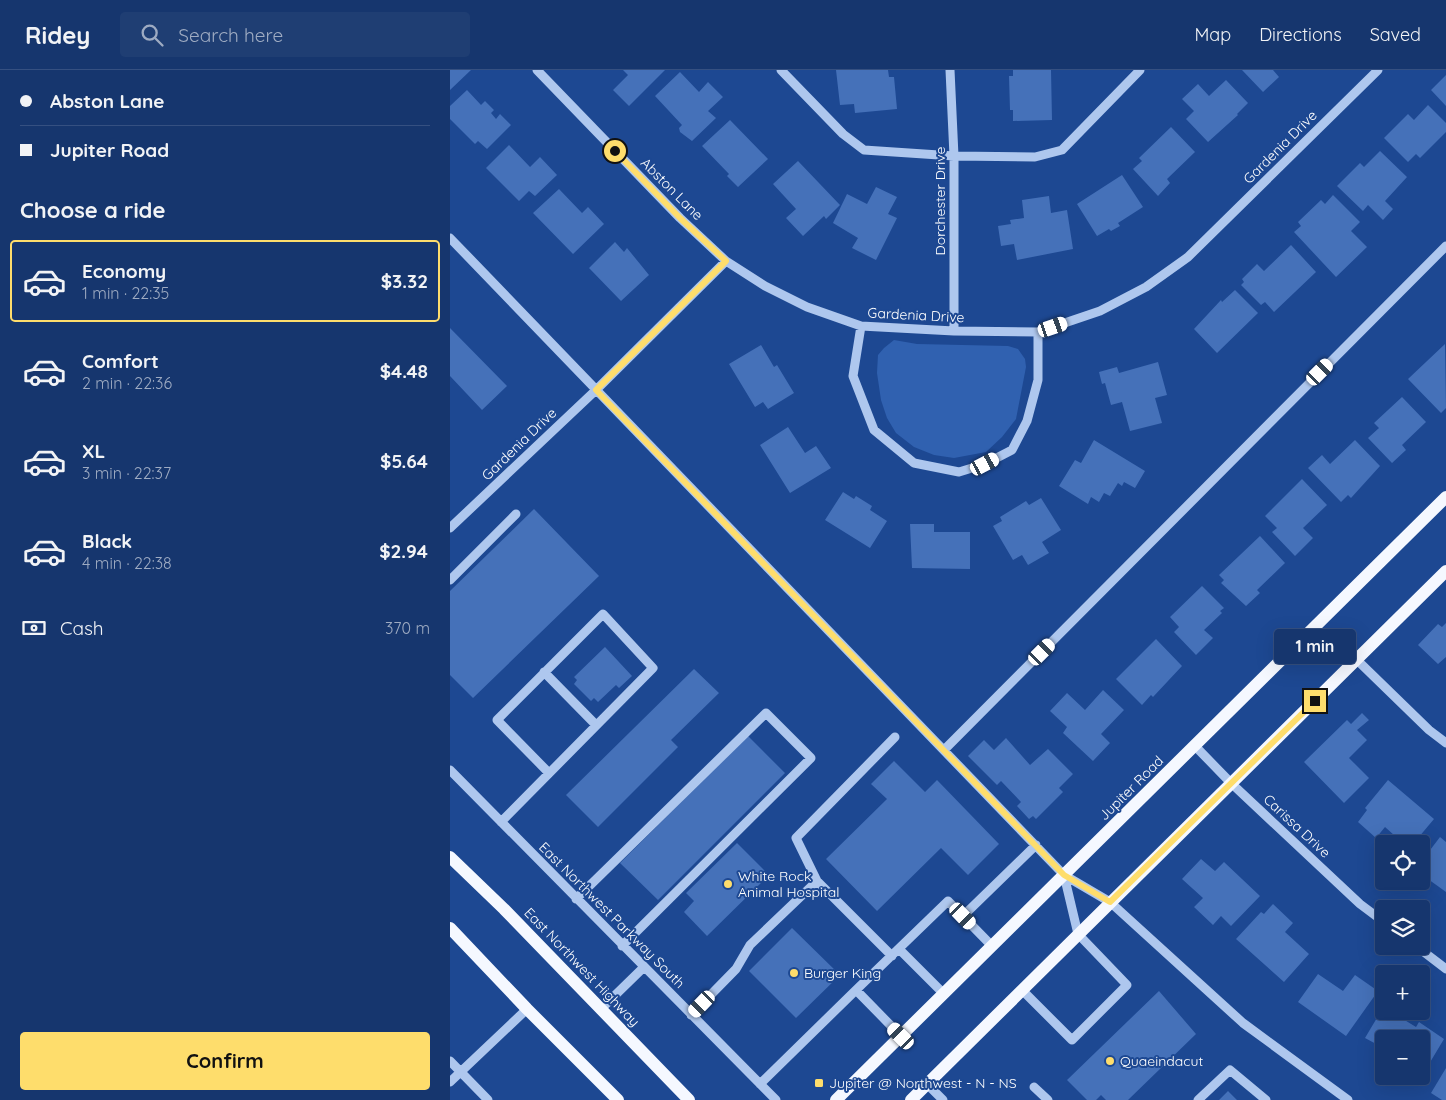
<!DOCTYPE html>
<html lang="en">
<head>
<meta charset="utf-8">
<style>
  :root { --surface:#16366e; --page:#1f3e73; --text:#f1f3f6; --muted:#9eabc2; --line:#355081; --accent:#fedd6c }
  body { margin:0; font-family:Quicksand,sans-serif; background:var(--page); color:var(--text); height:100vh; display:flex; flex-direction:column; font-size:19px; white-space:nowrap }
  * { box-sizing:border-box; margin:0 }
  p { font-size:16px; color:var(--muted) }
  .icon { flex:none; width:28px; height:28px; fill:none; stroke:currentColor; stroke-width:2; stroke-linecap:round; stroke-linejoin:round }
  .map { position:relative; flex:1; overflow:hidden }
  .details { display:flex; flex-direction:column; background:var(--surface); width:450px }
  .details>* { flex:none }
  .banner { display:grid; align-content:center; height:110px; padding:0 20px; background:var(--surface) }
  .tools { position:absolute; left:925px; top:765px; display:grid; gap:10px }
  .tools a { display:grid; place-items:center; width:55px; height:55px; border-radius:5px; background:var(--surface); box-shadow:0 5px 20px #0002,0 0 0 1px var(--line); font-size:25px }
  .end { position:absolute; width:22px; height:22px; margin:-11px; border:6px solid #fedd6c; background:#111; box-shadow:0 0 0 2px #111 }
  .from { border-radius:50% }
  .bubble { position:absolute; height:35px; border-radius:5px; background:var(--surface); box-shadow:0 5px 20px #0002,0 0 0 1px var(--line); font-size:16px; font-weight:700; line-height:35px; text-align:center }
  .car { position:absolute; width:15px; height:30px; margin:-15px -8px; border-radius:6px; box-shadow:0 0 4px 1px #0007; background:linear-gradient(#fff 24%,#345 0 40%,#fff 0 76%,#345 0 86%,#fff 0) }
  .banner b { display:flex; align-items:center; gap:18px; height:48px; font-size:19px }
  .banner b+b { border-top:1px solid var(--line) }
  .banner i { width:12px; height:12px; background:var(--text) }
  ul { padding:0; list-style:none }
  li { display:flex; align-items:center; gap:15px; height:82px; margin:0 10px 8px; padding:0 10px; border:2px solid transparent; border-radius:5px }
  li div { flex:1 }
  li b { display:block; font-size:19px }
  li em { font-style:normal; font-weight:700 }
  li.selected { border-color:var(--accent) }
  li>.icon { width:45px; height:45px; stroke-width:1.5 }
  h2 { padding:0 20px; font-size:22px; line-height:60px }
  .pay { display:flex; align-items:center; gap:12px; height:55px; padding:0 20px; font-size:19px }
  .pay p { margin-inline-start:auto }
  .primary-button { display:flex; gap:10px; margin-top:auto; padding:10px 20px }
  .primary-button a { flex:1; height:58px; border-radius:5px; background:var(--accent); color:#111; font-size:20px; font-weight:700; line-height:58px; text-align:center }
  header { display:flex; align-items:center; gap:30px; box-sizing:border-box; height:70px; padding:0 25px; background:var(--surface); border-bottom:1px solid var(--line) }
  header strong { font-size:24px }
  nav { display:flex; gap:28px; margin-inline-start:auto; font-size:18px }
  .search { width:350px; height:45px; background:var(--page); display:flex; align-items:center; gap:12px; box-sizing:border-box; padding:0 18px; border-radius:5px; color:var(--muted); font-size:19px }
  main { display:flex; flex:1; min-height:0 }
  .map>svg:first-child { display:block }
</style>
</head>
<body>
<header>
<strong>Ridey</strong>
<div class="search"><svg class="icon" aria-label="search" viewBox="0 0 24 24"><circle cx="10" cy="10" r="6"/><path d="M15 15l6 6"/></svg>Search here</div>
<nav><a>Map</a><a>Directions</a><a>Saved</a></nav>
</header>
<main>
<section class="details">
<div class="banner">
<b><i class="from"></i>Abston Lane</b>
<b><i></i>Jupiter Road</b>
</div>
<h2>Choose a ride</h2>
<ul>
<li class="selected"><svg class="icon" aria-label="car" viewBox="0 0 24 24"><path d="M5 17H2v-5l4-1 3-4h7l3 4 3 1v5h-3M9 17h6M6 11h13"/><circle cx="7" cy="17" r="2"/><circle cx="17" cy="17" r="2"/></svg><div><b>Economy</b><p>1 min · 22:35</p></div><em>$3.32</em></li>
<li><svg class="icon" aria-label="car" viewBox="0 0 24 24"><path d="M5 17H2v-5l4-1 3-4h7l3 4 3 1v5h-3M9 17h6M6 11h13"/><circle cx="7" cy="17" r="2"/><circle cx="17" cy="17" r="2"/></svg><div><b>Comfort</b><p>2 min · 22:36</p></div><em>$4.48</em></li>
<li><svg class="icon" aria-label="car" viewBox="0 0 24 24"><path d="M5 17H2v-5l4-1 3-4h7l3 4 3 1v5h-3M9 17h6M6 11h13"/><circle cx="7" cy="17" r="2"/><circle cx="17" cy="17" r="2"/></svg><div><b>XL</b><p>3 min · 22:37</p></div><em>$5.64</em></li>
<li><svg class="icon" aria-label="car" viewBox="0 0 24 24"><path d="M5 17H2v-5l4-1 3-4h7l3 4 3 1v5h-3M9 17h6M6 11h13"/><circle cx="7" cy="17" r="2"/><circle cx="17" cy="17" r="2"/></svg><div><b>Black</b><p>4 min · 22:38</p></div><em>$2.94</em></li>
</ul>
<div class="pay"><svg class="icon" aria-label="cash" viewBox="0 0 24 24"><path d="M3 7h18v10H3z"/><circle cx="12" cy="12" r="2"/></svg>Cash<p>370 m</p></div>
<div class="primary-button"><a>Confirm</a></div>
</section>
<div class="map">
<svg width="996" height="1030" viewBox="0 0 996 1030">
  <rect width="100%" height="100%" fill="#1d4892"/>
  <path fill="#3061b0" d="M444,270L467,274L558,276L568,279L575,289L576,297L566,349L552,367L536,382L504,388L484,385L464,377L446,363L437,348L431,330L427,303L428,285L434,278Z"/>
  <path fill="#4571b9" d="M0,0H21L0,20Z
    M173,0H215L179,36L163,20L178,5Z
    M386,0H438L439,7H444L447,39L405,43L404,34L390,35Z
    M563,0H601L602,50L563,51V40H560L559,6H563Z
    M792,0H823L829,7L813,22Z
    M230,2L249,22L258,12L273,27L258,41L266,48L242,71L230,62L229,58L232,55L205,26Z
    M996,5V36L981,20Z
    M776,10L798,33L787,44L788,45L758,72L736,49L744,41L732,29L748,14L759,26Z
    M17,20L31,35L35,31L44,40L41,43L46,49L50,44L61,55L37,79L28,71L25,74L0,49V36Z
    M978,35L996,53V62L970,88L966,84L958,92L934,68L958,44L964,50Z
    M280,50L318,89L288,117L277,106L279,104L252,76Z
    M721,57L745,82L717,109L720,113L708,126L683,99L692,91L689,88Z
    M59,75L80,97L90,87L107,105L85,126L79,121L69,131L36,98Z
    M930,81L957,107L935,131L943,139L933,150L918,135L913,141L887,116L910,93L914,97Z
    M348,91L390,135L376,149L374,146L353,166L336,148L346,139L323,114Z
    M672,105L693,137L668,153L670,156L661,161L659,159L647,166L627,134Z
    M426,117L447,127L438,144L447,148L426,190L402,178L408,168L383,153L397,124L417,134Z
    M109,119L132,143L138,137L154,154L123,184L83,143Z
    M883,125L910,152L901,161L917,177L886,207L844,162L851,156L848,152L871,130L875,134Z
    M599,126L601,143L617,140L623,179L567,190L564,174L551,176L548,156L561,154L560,150L574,148L572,130Z
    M165,172L174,182L177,178L199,205L171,231L139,198Z
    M841,175L866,202L824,242L815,232L811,235L791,215L794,212L792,209L807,194L814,201Z
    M785,220L808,243L767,283L744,259L771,230L772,232Z
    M0,258L57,316L32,340L0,306Z
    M995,274L996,338L991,343L958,309Z
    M311,275L324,297L327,295L344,323L318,339L313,332L305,337L279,294Z
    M708,292L717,325L705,328L712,353L680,361L672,332L661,335L655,313L652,314L649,302L667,297L669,303Z
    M952,327L976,352L952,375L956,380L942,393L918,368L929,358L924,353Z
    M338,357L355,383L366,376L381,398L340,423L310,375Z
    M644,370L695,401L685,418L674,412L672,416L668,413L660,426L654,423L649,432L641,427L638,434L609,416L625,390L631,393Z
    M905,370L930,396L901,428L898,425L891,432L858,398L872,385L880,394Z
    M852,409L877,435L853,458L863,468L845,486L822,462L827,458L815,446Z
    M393,422L404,429L406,426L422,436L420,440L437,451L420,478L375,450Z
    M591,428L611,460L592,472L599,483L578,495L572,485L563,490L543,456L552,451L550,447L576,431L579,435Z
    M84,439L149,506L23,628L0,605V521Z
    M460,454H484V462H520V499L462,498Z
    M810,466L835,493L807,520L810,523L796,536L771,513L774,510L769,505Z
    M752,516L774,538L770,541L772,543L754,560L763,568L746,585L724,562L729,557L720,547Z
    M996,553V587L988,594L968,575L988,554L992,557Z
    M706,569L732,596L703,627L701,625L692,635L666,609Z
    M155,577L182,606L169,618L166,615L148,632L144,628L141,631L124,614L127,610L124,607Z
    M244,599L269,623L221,670L228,677L148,757L116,725Z
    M653,620L674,640L651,664L660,673L643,691L613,663L617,657L600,641L617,623L635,640Z
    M912,643L919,650L907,660L917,670L899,688L919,708L894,733L854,692L897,650L901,654Z
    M298,666L335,703L208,830L170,793Z
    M556,668L580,695L598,679L623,704L609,718L613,722L586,749L583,746L579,749L567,736L571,732L551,711L547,715L518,686L534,670L544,680Z
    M444,691L475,722L487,710L549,774L518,805L491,778L427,841L376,789L437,729L421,714Z
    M938,710L984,749L963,774H954L935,757L926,768L908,752L917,740L915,738Z
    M990,767L996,772V822L971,804L973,800L971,798V792Z
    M287,773L319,805L257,866L234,842L244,831L236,823Z
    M751,789L765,801L774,792L810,826L781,856L771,846L763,855L744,837L753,828L732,809Z
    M823,834L843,853L835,862L859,884L834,912L786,869L811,842L814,844Z
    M342,858L390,905L346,948L299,901Z
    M868,904L893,921L905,905L928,921L896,966L848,932Z
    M709,921L746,964L678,1030H656L651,1025L646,1030H637L617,1010Z
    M934,936V941H940L966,957L969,952L994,969L973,1004L971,1003V969H934V984L925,979L928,975L915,968Z
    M996,998V1030H992L981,1023Z
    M778,1021L787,1030H769Z"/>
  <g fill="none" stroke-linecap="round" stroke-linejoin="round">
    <path stroke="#aec7ee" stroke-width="9" d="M87,0L230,148L276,191L315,216L357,237L411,256L504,261L588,262L650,241L696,217L738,187L928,0
      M331,0L393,64L414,80L504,86L585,87L612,80L690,0
      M500,0L504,86V261
      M0,168L614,805L660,832L793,953L898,1030
      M411,256L403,306L424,360L464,393L509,402L535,394L562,380L577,351L588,310V262
      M0,458L146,320L276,191
      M0,510L66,444
      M907,590L979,660L996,673
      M94,602L146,655
      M745,676L781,713L910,834L934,852
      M494,680L996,176
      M0,700L326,1030
      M51,752L203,598L153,544L47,650L99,703
      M367,811L346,768L445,667
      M126,829L316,643L361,688L172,876
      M513,846L586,775
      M966,876L996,899
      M449,879L493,923
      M572,920L622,970L677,915L628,864L614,805
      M152,938L194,897
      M241,945L286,899L300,875L367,811L442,886
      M451,966L406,920L498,831L542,876
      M0,991L38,1030
      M0,1012L77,939
      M310,1014L406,920
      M477,1014L493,1030
      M584,1017L598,1030
      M748,1030L780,1000L816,1030"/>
    <path stroke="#f5f8ff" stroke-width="12" d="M0,787L54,839L239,1030
      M0,858L77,939L168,1030
      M386,1030L996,427
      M461,1030L996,501"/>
  </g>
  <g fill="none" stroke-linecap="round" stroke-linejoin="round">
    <path stroke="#fedd6c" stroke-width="6" d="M165,81L230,148L276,191L146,320L614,805L660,832L865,631"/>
  </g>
  <g fill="#fedd6c" stroke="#1d4892" stroke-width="2">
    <circle cx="278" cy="814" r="5"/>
    <circle cx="344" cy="903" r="5"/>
    <circle cx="660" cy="991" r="5"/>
    <rect x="364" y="1008" width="10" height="10" rx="2.5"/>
  </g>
  <g text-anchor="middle" stroke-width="4" stroke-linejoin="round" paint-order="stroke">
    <g font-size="14" fill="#fff" stroke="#1d4892">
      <text transform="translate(830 77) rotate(-45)" y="5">Gardenia Drive</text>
      <text transform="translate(222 119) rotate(45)" y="5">Abston Lane</text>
      <text transform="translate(490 131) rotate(-90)" y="5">Dorchester Drive</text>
      <text transform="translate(466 245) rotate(3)" y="5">Gardenia Drive</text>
      <text transform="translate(69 374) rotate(-44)" y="5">Gardenia Drive</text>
      <text transform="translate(681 718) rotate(-45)" y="5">Jupiter Road</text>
      <text transform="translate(847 756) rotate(43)" y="5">Carissa Drive</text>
      <text transform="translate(162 845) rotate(45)" y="5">East Northwest Parkway South</text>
      <text transform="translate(132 897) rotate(46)" y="5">East Northwest Highway</text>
    </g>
    <g font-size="14" fill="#fff" stroke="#1d4892" text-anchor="start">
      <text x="288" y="811">White Rock<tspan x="288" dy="16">Animal Hospital</tspan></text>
      <text x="354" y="908">Burger King</text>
      <text x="670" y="996">Quaeindacut</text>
      <text x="379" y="1018">Jupiter @ Northwest - N - NS</text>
    </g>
  </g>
</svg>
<div class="tools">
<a><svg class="icon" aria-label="locate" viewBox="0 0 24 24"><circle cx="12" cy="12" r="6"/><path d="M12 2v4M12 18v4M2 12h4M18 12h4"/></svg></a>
<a><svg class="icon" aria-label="layers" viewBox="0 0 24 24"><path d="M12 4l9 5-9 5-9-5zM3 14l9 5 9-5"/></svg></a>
<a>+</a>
<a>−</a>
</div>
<i class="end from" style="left:165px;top:81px"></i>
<i class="end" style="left:865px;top:631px"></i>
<div class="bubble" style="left:824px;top:559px;width:82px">1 min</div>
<i class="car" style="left:603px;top:257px;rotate:71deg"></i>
<i class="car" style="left:870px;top:302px;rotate:45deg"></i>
<i class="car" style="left:535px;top:394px;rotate:62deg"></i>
<i class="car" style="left:592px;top:582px;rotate:45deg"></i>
<i class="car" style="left:513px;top:846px;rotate:136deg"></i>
<i class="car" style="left:252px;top:934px;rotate:224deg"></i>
<i class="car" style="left:451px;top:966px;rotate:315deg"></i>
</div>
</main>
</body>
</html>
